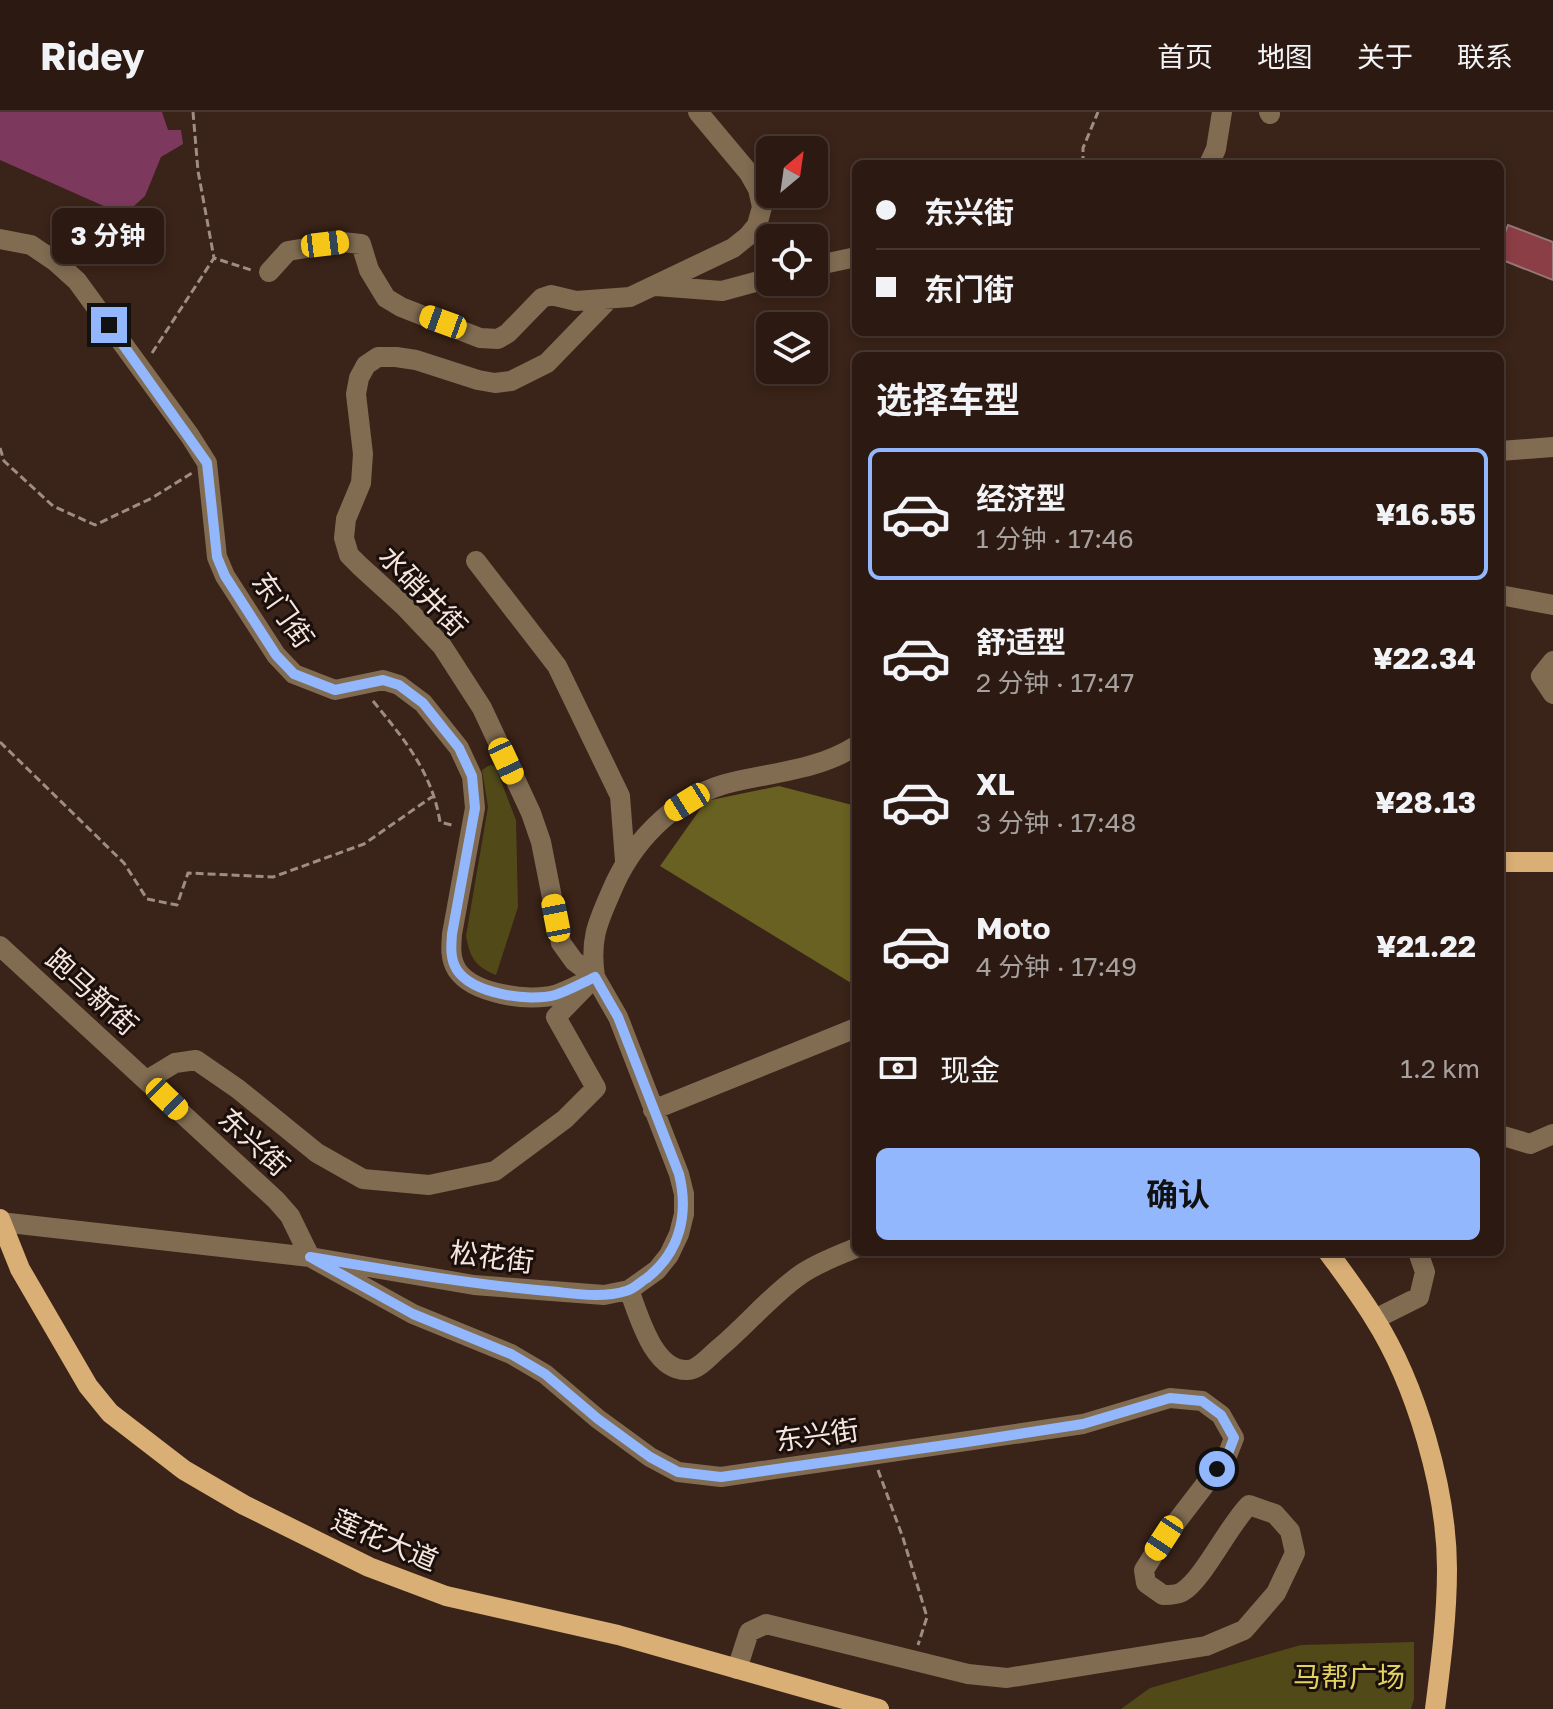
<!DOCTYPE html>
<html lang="zh">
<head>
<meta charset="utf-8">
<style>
  :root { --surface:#2c1a12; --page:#382720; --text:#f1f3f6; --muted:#a6a19f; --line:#483832; --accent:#93b7fd }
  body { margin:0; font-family:"Golos Text","Noto Sans SC",sans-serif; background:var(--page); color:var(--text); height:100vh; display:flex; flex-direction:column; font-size:30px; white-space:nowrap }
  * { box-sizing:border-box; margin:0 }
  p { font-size:26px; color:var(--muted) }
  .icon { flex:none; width:44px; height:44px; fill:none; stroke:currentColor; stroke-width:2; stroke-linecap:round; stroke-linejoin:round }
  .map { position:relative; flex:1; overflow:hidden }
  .drawer { position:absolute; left:852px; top:240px; width:652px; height:904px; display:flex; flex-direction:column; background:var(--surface); border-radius:12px; box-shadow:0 4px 12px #0003,0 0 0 2px var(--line) }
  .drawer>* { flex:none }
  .top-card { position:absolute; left:852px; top:48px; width:652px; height:176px; border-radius:12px; box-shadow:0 4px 12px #0003,0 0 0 2px var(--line); display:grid; align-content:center; height:176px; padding:0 24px; background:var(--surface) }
  .needle { width:52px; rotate:29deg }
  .tools { position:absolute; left:756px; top:24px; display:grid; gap:16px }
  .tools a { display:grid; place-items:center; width:72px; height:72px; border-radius:12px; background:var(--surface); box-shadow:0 4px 12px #0003,0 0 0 2px var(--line); font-size:40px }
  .end { position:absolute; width:36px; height:36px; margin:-18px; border:10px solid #93b7fd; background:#111; box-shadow:0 0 0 4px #111 }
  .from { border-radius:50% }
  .bubble { position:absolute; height:56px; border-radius:12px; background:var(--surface); box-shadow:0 4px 12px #0003,0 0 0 2px var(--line); font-size:26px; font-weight:700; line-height:56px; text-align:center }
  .car { position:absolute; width:24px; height:48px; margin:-24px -12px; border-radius:10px; box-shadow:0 0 6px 2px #0007; background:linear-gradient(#f5c518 24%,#345 0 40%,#f5c518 0 76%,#345 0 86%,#f5c518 0) }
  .top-card b { display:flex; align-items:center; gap:28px; height:76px; font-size:30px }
  .top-card b+b { border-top:2px solid var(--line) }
  .top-card i { width:20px; height:20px; background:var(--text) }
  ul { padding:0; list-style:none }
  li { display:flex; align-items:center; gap:24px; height:132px; margin:0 16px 12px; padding:0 8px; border:4px solid transparent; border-radius:12px }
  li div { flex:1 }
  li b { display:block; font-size:30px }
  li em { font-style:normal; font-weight:700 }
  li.selected { border-color:var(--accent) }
  li>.icon { width:72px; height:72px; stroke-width:1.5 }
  h2 { padding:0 24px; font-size:36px; line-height:96px }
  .pay { display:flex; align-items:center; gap:20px; height:88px; padding:0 24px; font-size:30px }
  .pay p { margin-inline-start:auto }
  .action { display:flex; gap:16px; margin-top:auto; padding:16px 24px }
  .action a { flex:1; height:92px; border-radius:12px; background:var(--accent); color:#111; font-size:32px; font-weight:700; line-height:92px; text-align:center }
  header { display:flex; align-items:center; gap:48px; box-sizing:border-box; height:112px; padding:0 40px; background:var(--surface); border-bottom:2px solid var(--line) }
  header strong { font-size:38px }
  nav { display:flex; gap:44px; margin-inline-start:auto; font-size:28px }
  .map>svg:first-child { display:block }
</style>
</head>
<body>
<header>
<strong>Ridey</strong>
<nav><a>首页</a><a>地图</a><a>关于</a><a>联系</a></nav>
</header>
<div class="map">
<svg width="1553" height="1597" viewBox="0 0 1553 1597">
  <rect width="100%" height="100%" fill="#3a2318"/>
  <path fill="#514a18" d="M490,653L495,654L516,708L518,795L496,863C475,854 470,846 466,824L488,695L482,658Z
    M1414,1530V1587L1411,1597H1121L1150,1576L1301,1533Z"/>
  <path fill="#696121" d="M779,674L856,694V874L660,754L706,689Z"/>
  <path fill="#7c385d" d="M0,0H162L168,18H181L183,32L161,45L145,84L124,103L0,48Z"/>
  <path fill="#8b3e45" stroke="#967677" stroke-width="2" d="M1508,113L1553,130V168L1500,147V134Z"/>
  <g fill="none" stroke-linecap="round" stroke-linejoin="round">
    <path stroke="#9f8c83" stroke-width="3" stroke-dasharray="8 4" stroke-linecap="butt" d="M193,0L198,59L214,146
      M1083,52V36L1098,0
      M152,241L214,146L251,158
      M0,336L4,349L53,394L95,413L152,386L192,361
      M373,589C404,627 432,660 440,710L455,714
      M0,630L124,751L147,787L177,793L188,761L273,765L364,732L436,682
      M878,1358L903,1426L927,1505L918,1533"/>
    <path stroke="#816c52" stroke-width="20" d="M1269,0L1270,2
      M1209,52L1216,37L1222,0
      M0,127L31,133L56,150L77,169L190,324L207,351L217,445L225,464L276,543L294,562L335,578L383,568L399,573L423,591L459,636L472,664L475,696L452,822C451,835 450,847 457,858C473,882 529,890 555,883C568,879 582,871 595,865
      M814,154L856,145
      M269,160L288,139L342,130L361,132L369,158L386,186L401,195L480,226L498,227L508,221L542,186L551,183L576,189L630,185L733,136L748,124L757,113L762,95L758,77L749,61L698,0
      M656,174L722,179L770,166
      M1500,339L1553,335
      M476,449L557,554L620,684L625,749
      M1500,483L1553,493
      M1553,549L1541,564L1553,582
      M0,834L276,1088L290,1104L310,1145L413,1202L511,1242L545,1262L598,1307L650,1345L678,1360L721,1365L1083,1312L1170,1286L1202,1289L1221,1303L1234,1326L1227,1344L1164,1426L1144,1458L1146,1471L1163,1483C1169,1483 1177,1483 1182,1480C1203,1468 1228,1414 1249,1393L1275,1402L1290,1419L1295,1441L1276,1481L1244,1518L1206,1534L1007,1566L968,1562L766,1512L749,1520L737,1557
      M595,865C589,824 599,808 615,771C637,724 680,682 733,670C776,660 817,658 856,634
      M147,968L175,951L196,948L238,977L317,1041L363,1067L429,1073L495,1059L565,1007L596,976L556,905L586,874
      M653,998L856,916
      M1500,1023L1530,1032L1553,1022
      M0,1110L310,1145L474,1173L604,1183L629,1178L657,1158L669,1143L679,1122L684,1102V1082L679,1062L618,905L595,865L574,849L561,831L541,730L531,701L482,596L442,534L405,495L360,454L349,443L344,426L346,407L361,371L363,342L356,282L359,266L366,253L378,245H396L416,248L478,268L495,271L511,269L547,251L608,188
      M629,1178C639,1203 653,1260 688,1258C698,1258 710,1244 718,1237C746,1214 770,1184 800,1163C817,1151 837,1144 856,1136
      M1375,1207L1419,1185L1425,1160L1418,1140"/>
    <path stroke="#daaf76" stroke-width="20" d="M1500,750H1553
      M0,1107L20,1157L88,1274L110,1301L184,1358L244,1393L369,1455L446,1484L618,1523L879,1597
      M1328,1140C1344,1162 1360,1183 1374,1206C1416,1272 1447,1378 1447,1457C1447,1504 1441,1550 1435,1597"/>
  </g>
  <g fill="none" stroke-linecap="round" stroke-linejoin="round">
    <path stroke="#93b7fd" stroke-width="10" d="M109,213L207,351L217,445L225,464L276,543L294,562L335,578L383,568L399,573L423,591L459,636L472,664L475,696L452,822C451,835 450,847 457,858C473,882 529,890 555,883C568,879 582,871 595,865L618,905L679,1062C689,1102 680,1140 647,1166C640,1170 634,1177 626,1179C601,1187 572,1181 547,1179C467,1172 389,1158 310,1145L413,1202L511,1242L545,1262L598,1307L650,1345L678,1360L721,1365L967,1330L1083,1312L1170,1286L1202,1289L1221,1303L1234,1326L1227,1344L1217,1357"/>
  </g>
  <g text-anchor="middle" stroke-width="6" stroke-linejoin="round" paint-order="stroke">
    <g font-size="28" fill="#f5e5de" stroke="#1a0f0b">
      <text transform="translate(423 479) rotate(46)" y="10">水硝井街</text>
      <text transform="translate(283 498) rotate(55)" y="10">东门街</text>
      <text transform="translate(92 880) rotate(42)" y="10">跑马新街</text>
      <text transform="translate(254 1030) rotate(43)" y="10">东兴街</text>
      <text transform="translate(492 1145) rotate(7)" y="10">松花街</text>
      <text transform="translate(817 1323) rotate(-8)" y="10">东兴街</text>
      <text transform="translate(385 1428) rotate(23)" y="10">莲花大道</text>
    </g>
    <g font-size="28" fill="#e1d260" stroke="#1a0f0b">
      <text x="1349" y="1575">马帮广场</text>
    </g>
  </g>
</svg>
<div class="tools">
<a><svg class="needle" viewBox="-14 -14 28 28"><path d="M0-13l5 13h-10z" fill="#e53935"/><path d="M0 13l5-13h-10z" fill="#a6a19f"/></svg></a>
<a><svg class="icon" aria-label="locate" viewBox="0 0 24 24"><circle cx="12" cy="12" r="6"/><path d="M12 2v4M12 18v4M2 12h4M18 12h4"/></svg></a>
<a><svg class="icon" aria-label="layers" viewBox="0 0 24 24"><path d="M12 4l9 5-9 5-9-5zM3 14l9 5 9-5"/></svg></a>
</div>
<i class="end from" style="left:1217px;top:1357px"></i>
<i class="end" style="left:109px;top:213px"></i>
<div class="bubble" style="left:52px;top:96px;width:112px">3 分钟</div>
<i class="car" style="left:325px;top:132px;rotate:83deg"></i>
<i class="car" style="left:443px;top:210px;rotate:290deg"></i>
<i class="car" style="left:506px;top:649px;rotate:155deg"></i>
<i class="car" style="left:687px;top:690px;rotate:238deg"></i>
<i class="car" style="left:556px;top:806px;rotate:349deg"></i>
<i class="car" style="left:167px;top:987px;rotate:134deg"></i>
<i class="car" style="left:1164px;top:1426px;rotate:213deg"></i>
<div class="top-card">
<b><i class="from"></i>东兴街</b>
<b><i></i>东门街</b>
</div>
<section class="drawer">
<h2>选择车型</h2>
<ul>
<li class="selected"><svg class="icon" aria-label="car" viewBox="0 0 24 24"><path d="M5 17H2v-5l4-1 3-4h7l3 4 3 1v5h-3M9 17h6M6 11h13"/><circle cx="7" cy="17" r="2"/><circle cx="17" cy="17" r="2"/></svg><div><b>经济型</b><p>1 分钟 · 17:46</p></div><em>¥16.55</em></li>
<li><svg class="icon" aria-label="car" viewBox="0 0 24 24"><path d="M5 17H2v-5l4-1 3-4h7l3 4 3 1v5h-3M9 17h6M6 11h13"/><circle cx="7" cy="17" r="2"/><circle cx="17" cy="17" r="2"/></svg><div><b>舒适型</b><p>2 分钟 · 17:47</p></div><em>¥22.34</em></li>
<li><svg class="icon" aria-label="car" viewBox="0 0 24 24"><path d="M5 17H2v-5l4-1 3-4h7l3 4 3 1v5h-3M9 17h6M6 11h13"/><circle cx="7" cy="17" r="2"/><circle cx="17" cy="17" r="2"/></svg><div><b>XL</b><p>3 分钟 · 17:48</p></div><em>¥28.13</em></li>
<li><svg class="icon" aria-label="car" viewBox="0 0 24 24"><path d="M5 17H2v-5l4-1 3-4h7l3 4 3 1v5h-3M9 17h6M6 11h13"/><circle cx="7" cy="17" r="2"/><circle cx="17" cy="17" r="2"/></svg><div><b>Moto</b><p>4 分钟 · 17:49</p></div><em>¥21.22</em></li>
</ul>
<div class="pay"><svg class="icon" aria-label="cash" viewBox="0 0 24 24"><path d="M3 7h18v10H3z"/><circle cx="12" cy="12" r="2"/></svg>现金<p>1.2 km</p></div>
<div class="action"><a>确认</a></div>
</section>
</div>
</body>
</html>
